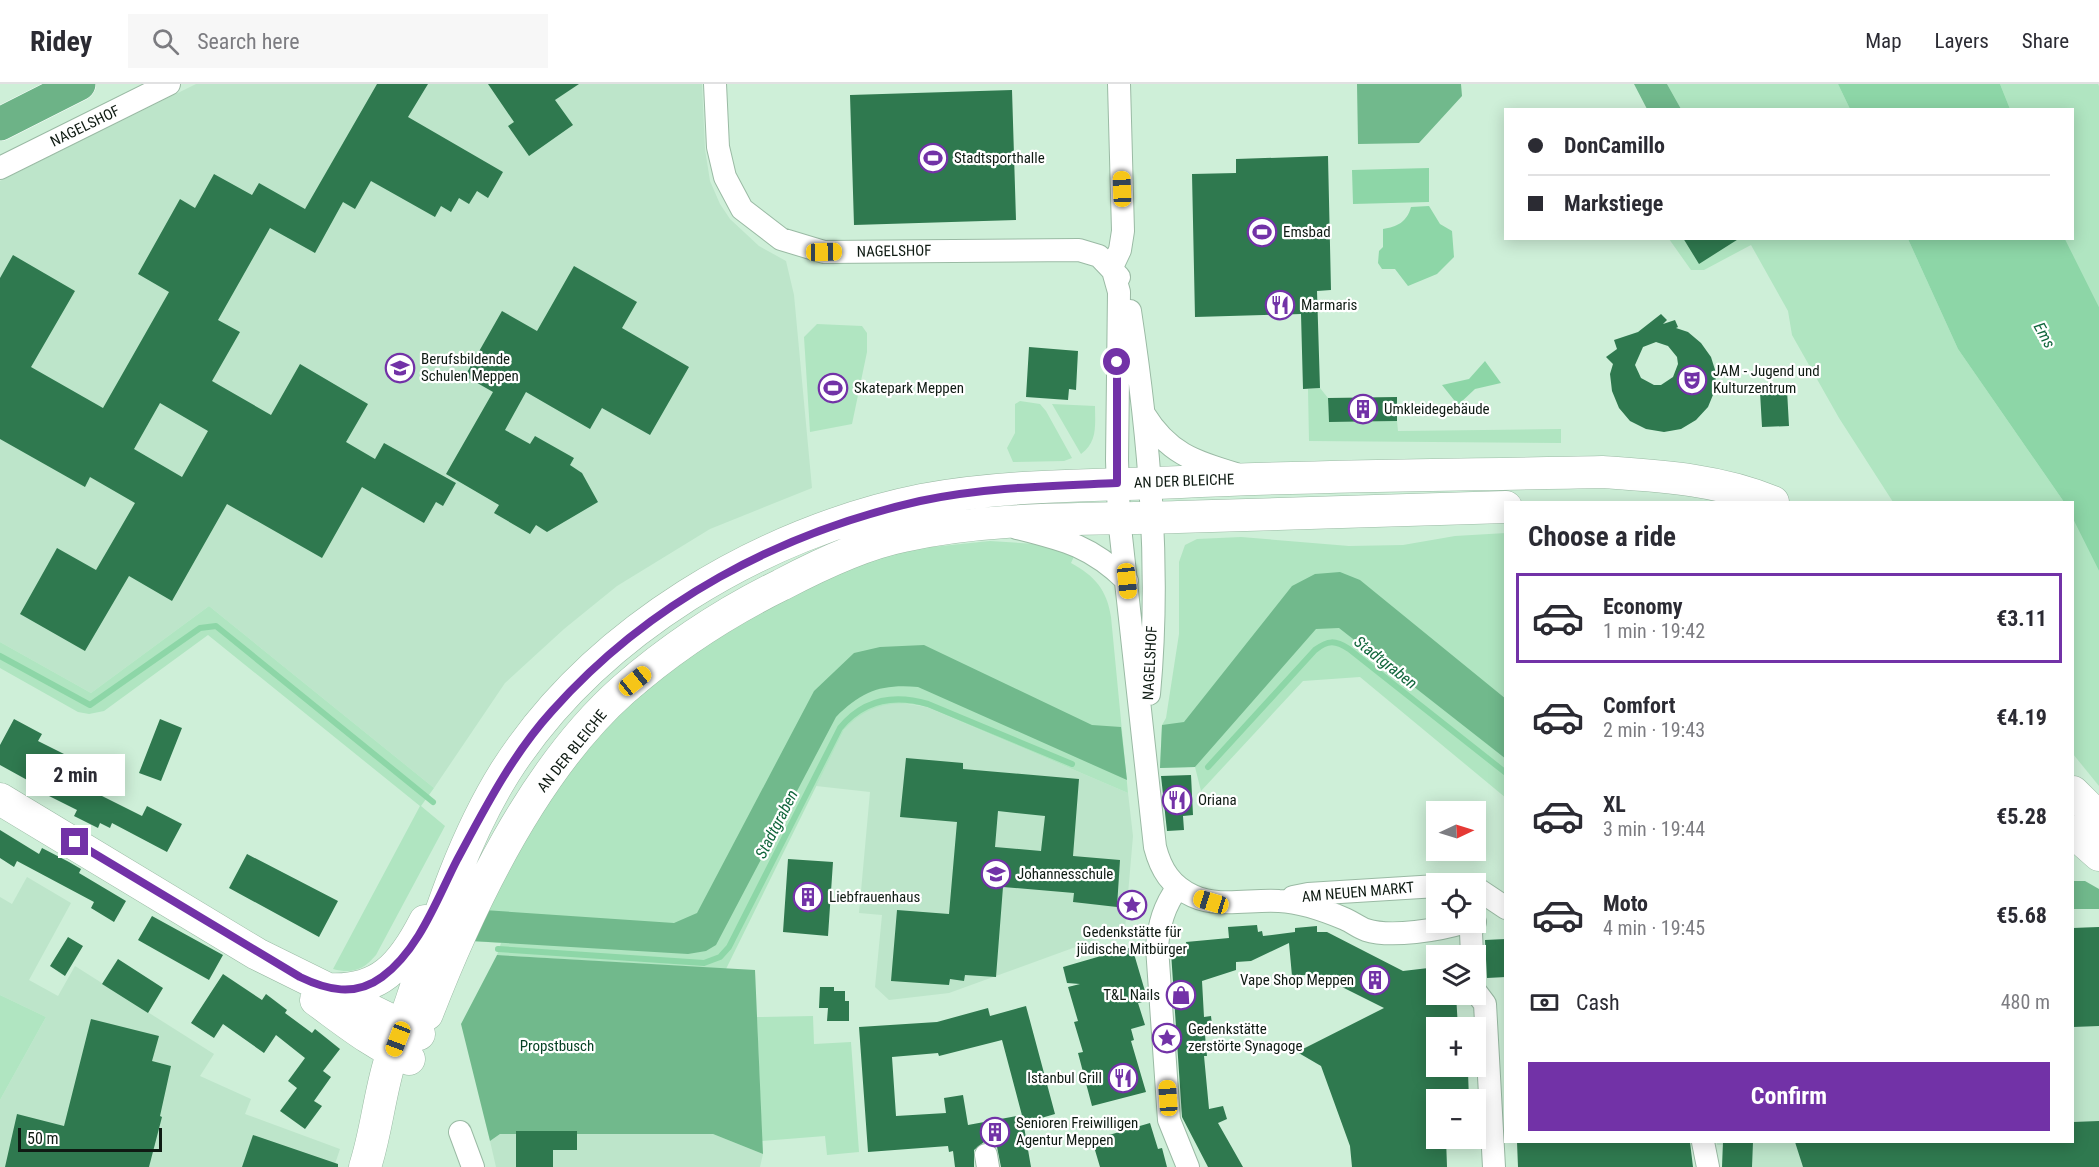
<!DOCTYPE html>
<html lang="en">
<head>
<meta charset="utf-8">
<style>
  :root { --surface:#fff; --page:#f7f7f7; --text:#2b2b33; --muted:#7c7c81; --line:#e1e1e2; --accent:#7232a7 }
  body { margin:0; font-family:"Roboto Condensed",sans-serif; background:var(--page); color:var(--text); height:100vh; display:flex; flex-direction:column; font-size:22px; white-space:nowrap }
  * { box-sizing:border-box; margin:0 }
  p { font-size:20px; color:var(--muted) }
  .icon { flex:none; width:33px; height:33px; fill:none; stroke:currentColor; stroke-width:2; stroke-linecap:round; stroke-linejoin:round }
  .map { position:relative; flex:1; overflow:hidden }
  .details { position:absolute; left:1504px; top:417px; width:570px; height:642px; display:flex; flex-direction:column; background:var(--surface); border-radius:0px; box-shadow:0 3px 15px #0003 }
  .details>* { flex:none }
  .top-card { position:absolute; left:1504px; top:24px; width:570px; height:132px; border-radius:0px; box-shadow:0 3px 15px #0003; display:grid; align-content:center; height:132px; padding:0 24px; background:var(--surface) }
  .needle { width:39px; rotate:86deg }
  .controls { position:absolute; left:1426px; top:717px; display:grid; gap:12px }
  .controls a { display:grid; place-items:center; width:60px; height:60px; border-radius:0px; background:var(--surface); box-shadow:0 3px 15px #0003; font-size:30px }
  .scale { position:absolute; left:18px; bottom:15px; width:144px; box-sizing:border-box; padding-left:6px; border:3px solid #0f1b13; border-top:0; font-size:16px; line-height:21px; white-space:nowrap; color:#0f1b13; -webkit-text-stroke:4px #fff; paint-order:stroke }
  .end { position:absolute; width:27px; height:27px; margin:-14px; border:8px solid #7232a7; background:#fff; box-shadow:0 0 0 3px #fff }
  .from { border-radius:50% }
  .bubble { position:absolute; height:42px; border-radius:0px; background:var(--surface); box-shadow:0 3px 15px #0003; font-size:20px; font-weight:700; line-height:42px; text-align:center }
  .car { position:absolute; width:18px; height:36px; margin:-18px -9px; border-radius:8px; box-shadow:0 0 4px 2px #0007; background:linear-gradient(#f5c518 24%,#345 0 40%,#f5c518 0 76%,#345 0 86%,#f5c518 0) }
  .top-card b { display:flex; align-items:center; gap:21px; height:57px; font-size:22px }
  .top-card b+b { border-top:2px solid var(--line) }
  .top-card i { width:15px; height:15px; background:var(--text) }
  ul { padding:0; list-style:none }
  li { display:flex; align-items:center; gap:18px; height:90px; margin:0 12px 9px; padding:0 12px; border:3px solid transparent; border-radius:0px }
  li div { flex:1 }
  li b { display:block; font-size:22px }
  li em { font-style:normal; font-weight:700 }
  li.active { border-color:var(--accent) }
  li>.icon { width:54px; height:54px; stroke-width:1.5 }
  h2 { padding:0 24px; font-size:27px; line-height:72px }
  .pay { display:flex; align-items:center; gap:15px; height:66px; padding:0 24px; font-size:22px }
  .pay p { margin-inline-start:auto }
  .cta { display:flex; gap:12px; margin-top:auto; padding:12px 24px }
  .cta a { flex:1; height:69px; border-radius:0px; background:var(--accent); color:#fff; font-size:24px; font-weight:700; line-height:69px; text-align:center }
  header { display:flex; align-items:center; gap:36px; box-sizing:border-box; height:84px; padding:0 30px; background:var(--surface); border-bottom:2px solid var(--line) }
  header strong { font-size:28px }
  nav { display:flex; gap:33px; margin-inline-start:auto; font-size:21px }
  .search { width:420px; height:54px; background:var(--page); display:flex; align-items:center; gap:15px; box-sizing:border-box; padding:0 21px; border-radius:0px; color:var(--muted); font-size:22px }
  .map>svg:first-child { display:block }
</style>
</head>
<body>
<header>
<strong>Ridey</strong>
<div class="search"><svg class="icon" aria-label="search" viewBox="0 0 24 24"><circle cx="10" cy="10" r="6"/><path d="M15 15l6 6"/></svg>Search here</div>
<nav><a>Map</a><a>Layers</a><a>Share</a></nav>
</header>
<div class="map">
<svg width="2099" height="1083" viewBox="0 0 2099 1083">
  <rect width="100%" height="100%" fill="#ceefd8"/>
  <path fill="#bde5ca" d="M196,0H702L705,65L710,97L720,120L730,135L759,162L786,177L794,211L812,404L710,445L617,502L564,545L505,599L434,704L209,522L91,609L0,558V97Z
    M895,618L927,623L1128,709L1133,752L1125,845L949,909L889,916L875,903L882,831L859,829L870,708L816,702L844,646L851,638L869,625Z
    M27,793L71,819L29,896L58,912L75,882L214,970L200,992L251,1015L245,1030L340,1065L334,1083H0V1016L46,933L0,911V813L12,820Z
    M2099,843V1083H1722L1723,1061H1717V1058H2073V844Z
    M500,1050H713L763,1070L760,1083H496L490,1057Z"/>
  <path fill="#b0e5c1" d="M1667,0H1838L1850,25H1681Z
    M2000,0H2098L2099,2V223L2065,155L2073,154V26L2010,25Z
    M1669,155H1908L1958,265L2064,418H1893L1839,334L1792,251L1788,227L1751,161L1704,186H1691Z
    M817,240L862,242L867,249V268L852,340L810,348L804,253Z
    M1320,304L1328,314L1329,338L1397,337L1398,347L1561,345V359L1309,357L1308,305Z
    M1020,317L1040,320L1046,327L1072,374L1064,377L1013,378L1007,364L1015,349V320Z
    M1052,320L1095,322C1095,340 1098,358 1081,370Z
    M2073,435L2099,487V702L2073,670Z
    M1506,449V714L1360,593L1303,597L1201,707L1195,683L1160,684L1162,641L1166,634L1179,550V478L1185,461L1197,455L1241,453L1349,462L1403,461L1455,452Z
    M990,457L1037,460L1076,468L1071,479C1095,492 1107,506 1111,533L1128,709L927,623C895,615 867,620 844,646L726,885L497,871L501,859L471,857L484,826L565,687L654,593L821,493L903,466Z
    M209,522L434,704L421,722L445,742L376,871C363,886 353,890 333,885L420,722L208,551L104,627L89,630L78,628L0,584V558L91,609Z
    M0,911L46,933L0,1016Z
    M813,932L814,960L851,958L859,1068L827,1071L825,1052L762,1057L757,933Z"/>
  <path fill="#71b98c" d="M1357,0H1461L1462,12L1419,59L1358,60Z
    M1634,0H1667L1681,25H1647Z
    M1340,488L1360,496L1506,615V675L1339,544L1316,545L1195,683L1160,684L1162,641L1184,638L1292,502L1315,490Z
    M924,561L1092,641L1121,643L1127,696L918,603C881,600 862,607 836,633L716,861L706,867L688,870L471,857L484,826L674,839L697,829L814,607L854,569L880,563Z
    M2073,797H2085L2099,805V825H2073Z
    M497,871L755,886L763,1070L713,1050H500L490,1057L461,940Z"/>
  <path fill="#8dd6a7" d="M1838,0H2000L2010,25H1850Z
    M1429,84V118L1353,120L1352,86Z
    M1429,122L1440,140L1452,147L1454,173L1437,190L1408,202L1395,185H1382L1378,179L1379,167L1383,163V145C1397,143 1407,138 1411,123Z
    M1908,155H2065L2099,223V487L2073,435V418H2064L1958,265Z
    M1485,277L1501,299L1475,305L1458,321L1442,301L1469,295Z"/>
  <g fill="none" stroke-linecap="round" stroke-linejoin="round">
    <path stroke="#8dd6a7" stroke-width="6" d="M0,572L90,621L200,544L216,542L433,718
      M1208,683L1315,566C1328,556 1335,556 1349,565L1506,689
      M498,865L704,879L720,873L729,863L840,644C863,616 894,610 928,620L1072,680"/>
  </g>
  <path fill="#2f794f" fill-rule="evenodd" d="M377,0H428L408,33L503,88L488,114L477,107L469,120L459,114L451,128L441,122L435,133L371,97L355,125L343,118L315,169L270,144L218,236L240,248L212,297L271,331L300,280L368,320L346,358L375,375L384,359L456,399L443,422L436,418L424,439L362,403L322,474L227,420L172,517L129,492L85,567L20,530L57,464L96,486L135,419L90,393L85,403L0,355V194L13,171L75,207L31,283L103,324L169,208L138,190L180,115L195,124L214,90L252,111L259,99L305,125ZM160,319L208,347L182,393L134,365Z
    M488,0H579L555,16L573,41L529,72L508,42L514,38Z
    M1012,6L1016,136L854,141L850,11Z
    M1328,72L1331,206L1317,207L1320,304L1303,305L1301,230L1195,233L1192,90L1236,89V75Z
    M1683,154H1740L1699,180Z
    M574,182L637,218L622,244L689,283L650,351L602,324L590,345L526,308L505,346L530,360L535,352L574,374L570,381L582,389L598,418L547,448L536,441L530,450L494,429L499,421L446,390L493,308L465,292L502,227L537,247Z
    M1661,230L1667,236L1663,240L1675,236L1678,243L1676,244L1688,248L1701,259L1711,273L1716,289L1715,306L1708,323L1696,336L1681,345L1664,348L1646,345L1630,337L1619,324L1612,307L1610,290L1613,280L1606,273L1617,265L1614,256L1638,248ZM1656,258L1668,262L1677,273L1678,280L1673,293L1661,301H1654L1641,294L1635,281L1643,263Z
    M1029,263L1078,267L1076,306L1069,305L1068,316L1026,313Z
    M1787,306L1789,342L1762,343L1760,308Z
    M1397,313V337L1329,338L1328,314Z
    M14,635L42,650L38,657L68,672L66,678L77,684L74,690L105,706L102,712L142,732L147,722L182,740L167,768L112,739L110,744L100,739L98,744L74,732L77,726L27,701L29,697L0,681V661Z
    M160,635L182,644L161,697L139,689Z
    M906,674L963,679V685L1079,695L1073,772L1120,776L1117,823L1073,818L1074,809L1003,803L996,893L965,891L964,897L950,895L949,901L891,897L897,826L949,830L957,738L900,733ZM998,727L1045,732L1041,767L995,763Z
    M1191,691L1193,731L1183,732L1184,746L1167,747L1161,692Z
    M0,746L39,770L42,764L69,778L81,785L79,789L126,817L114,838L91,824L94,818L17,777L14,783L0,774Z
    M247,770L338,817L319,853L229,804Z
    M788,775L833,778L828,852L783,848Z
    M152,832L223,871L209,896L138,856Z
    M1257,841L1258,848L1262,847L1263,852L1295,848V844L1317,842V848H1327L1403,887L1437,883V910H1456L1458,944H1437V982H1460V988H1468L1469,1016H1437V1054H1446L1447,1083H1352L1350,1062L1321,982L1297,968L1384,924L1316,890L1292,892L1289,859L1251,877L1236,878V886L1202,897L1204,933L1211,932L1213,950L1205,951L1207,972H1204L1209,1025L1223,1022L1227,1035L1218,1039L1243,1083H1208L1182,1033L1171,868L1187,867L1186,858L1229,854L1228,843Z
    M2099,843V942L2073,943V844Z
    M68,853L83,862L65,892L50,882Z
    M1506,855V893L1487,894L1485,856Z
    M1132,863L1147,914V917L1138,919L1145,941L1131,945L1134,956L1131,957L1146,1008L1092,1022L1078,969L1083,968L1074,938L1078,937L1068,903L1080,900L1067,899L1063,883Z
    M118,875L163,904L148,929L102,900Z
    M223,890L262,916L266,910L287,926L285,929L312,949L315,945L340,965L323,987L331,993L314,1017L322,1022L305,1045L280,1027L297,1004L288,997L305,974L276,951L264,969L223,940L214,954L191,939Z
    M820,903H834V907H845V917H849V937H827L828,924H819Z
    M1026,922L1055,1030L1024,1039L1002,956L939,972L938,969L892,973L896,1032L946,1029L944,1014L963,1011L968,1041L1022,1031L1031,1083H1001L997,1063L984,1058L974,1066V1083H955L953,1067L949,1068L948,1062L868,1068L859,943L937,938L988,924L990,932Z
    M91,935L159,952L152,977L171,982L160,1032L162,1033L149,1083H5L17,1030L64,1042Z
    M2099,1037V1083H1803L1795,1058H2073V1038Z
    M1150,1039L1158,1065L1162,1064L1167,1083H1100L1092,1056Z
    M516,1047H577V1066H553V1083H516Z
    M253,1051L338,1080V1083H242Z
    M1517,1058H1690L1693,1083H1518Z
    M1723,1058H1753L1752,1083H1722Z"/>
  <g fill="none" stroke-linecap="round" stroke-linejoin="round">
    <g stroke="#9abaa4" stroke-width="24">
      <path id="street" d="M715,0L718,63L725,93L742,125L781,155L824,168L1079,166L1099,172L1119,193
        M1119,0L1123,147L1120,166L1112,183L1119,208L1117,376L1119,434L1155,763C1161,786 1171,802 1193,812C1219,824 1251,815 1279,817C1302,818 1324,826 1345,835C1352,838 1358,843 1366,846C1391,854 1440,846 1465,838
        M0,84L169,0
        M1130,227C1149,352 1161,483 1149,610
        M1144,330C1168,369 1193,377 1236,390
        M1017,444C1065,456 1091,462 1127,497
        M1178,803C1164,822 1159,840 1157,863L1169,1036L1188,1083
        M1476,804L1506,824
        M1293,813L1308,810L1437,802
        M1472,872L1471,848L1475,838
        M1476,908L1485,920L1494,1083
        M460,1048L473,1083
        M1703,1058L1708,1083
        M986,1071L988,1083"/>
    </g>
    <g stroke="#9abaa4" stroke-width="33">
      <path id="secondary" d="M2073,708L2099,734
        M0,715L257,870L419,950
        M2073,748L2099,771
        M326,905C379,909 402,882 425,837
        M316,916C345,937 374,961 409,975
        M427,930C470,819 533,686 623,606C671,564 724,529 781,501C817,482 863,460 903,452C993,432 1086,436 1178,433C1287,430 1397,426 1506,423
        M365,1083C376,1049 379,1014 389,980C395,957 406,935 413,912C438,835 462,757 505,688C594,548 762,448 922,416C1008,400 1095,402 1181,398C1321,391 1462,391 1602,388C1660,392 1718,395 1773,418"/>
    </g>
    <g stroke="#fff" stroke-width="34">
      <path id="highway" d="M0,40L79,0"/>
    </g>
    <use href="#street" stroke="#fff" stroke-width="22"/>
    <use href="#secondary" stroke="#fff" stroke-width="32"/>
    <use href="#highway" stroke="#6db387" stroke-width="33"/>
  </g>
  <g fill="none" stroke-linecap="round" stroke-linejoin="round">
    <path stroke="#7232a7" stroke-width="8" d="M75,758L300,893C327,906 355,913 382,893C419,866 437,815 457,776C485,724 512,671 552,627C649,518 779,449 920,417C984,403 1052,402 1117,399V278"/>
  </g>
  <defs>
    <g id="stadium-ring" transform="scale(1.5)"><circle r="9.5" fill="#fff" stroke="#7232a7" stroke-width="1.5"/><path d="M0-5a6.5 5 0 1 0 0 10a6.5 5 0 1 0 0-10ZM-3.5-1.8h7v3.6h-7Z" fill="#7232a7"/></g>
    <g id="restaurant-ring" transform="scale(1.5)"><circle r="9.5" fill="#fff" stroke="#7232a7" stroke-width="1.5"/><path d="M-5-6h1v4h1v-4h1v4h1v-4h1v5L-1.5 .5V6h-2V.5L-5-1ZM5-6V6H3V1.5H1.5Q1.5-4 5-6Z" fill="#7232a7"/></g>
    <g id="school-ring" transform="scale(1.5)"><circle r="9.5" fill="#fff" stroke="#7232a7" stroke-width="1.5"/><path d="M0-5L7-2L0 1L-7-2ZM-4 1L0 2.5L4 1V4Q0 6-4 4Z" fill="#7232a7"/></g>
    <g id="theatre-ring" transform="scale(1.5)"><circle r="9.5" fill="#fff" stroke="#7232a7" stroke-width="1.5"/><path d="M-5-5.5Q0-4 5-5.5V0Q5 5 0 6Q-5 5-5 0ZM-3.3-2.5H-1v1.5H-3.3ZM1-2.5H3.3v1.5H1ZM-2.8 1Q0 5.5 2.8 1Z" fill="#7232a7"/></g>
    <g id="building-ring" transform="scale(1.5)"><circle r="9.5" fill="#fff" stroke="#7232a7" stroke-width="1.5"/><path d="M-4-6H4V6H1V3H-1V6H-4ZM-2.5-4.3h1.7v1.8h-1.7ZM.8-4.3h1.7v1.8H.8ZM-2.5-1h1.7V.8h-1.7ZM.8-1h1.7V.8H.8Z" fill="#7232a7"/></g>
    <g id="sight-ring" transform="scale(1.5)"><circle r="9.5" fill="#fff" stroke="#7232a7" stroke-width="1.5"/><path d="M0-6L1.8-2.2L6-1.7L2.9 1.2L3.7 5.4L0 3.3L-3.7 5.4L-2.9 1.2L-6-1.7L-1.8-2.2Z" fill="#7232a7"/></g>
    <g id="shop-ring" transform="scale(1.5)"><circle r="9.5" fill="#fff" stroke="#7232a7" stroke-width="1.5"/><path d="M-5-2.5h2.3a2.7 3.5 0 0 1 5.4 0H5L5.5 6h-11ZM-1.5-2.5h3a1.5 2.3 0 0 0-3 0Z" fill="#7232a7"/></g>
  </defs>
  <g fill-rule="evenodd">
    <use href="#stadium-ring" x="933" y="74"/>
    <use href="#stadium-ring" x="1262" y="148"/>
    <use href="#restaurant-ring" x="1280" y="221"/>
    <use href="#school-ring" x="400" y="284"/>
    <use href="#theatre-ring" x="1692" y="296"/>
    <use href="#stadium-ring" x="833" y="304"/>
    <use href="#building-ring" x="1363" y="325"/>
    <use href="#restaurant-ring" x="1177" y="716"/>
    <use href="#school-ring" x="996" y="790"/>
    <use href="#building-ring" x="808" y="813"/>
    <use href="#sight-ring" x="1132" y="821"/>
    <use href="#building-ring" x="1375" y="896"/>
    <use href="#shop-ring" x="1181" y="911"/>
    <use href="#sight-ring" x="1167" y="954"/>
    <use href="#restaurant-ring" x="1123" y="994"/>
    <use href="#building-ring" x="995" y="1048"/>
  </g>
  <g text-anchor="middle" stroke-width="4.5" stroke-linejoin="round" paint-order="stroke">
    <g font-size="15" fill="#0f1b13" stroke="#fff">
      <text transform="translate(85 42) rotate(-26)" y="5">NAGELSHOF</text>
      <text transform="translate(894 167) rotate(-1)" y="5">NAGELSHOF</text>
      <text transform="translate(1184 397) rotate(-2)" y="5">AN DER BLEICHE</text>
      <text transform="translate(1150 579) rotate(-87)" y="5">NAGELSHOF</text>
      <text transform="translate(572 667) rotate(-51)" y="5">AN DER BLEICHE</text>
      <text transform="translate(1358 808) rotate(-5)" y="5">AM NEUEN MARKT</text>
    </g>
    <g font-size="15" fill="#0f1b13" stroke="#fff" text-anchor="start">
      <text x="954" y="79">Stadtsporthalle</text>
      <text x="1283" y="153">Emsbad</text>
      <text x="1301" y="226">Marmaris</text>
      <text x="421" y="280">Berufsbildende<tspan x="421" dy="17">Schulen Meppen</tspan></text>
      <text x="1713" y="292">JAM - Jugend und<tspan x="1713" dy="17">Kulturzentrum</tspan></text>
      <text x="854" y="309">Skatepark Meppen</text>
      <text x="1384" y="330">Umkleidegebäude</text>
      <text x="1198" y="721">Oriana</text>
      <text x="1017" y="795">Johannesschule</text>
      <text x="829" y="818">Liebfrauenhaus</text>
      <text x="1132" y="853" text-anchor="middle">Gedenkstätte für<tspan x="1132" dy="17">jüdische Mitbürger</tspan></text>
      <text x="1354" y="901" text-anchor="end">Vape Shop Meppen</text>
      <text x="1160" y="916" text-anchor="end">T&amp;L Nails</text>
      <text x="1188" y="950">Gedenkstätte<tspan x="1188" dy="17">zerstörte Synagoge</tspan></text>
      <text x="1102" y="999" text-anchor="end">Istanbul Grill</text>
      <text x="1016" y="1044">Senioren Freiwilligen<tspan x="1016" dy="17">Agentur Meppen</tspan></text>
    </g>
    <g font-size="15" fill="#064225" stroke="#fff">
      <text x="557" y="967">Propstbusch</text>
    </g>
    <g font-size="16" font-style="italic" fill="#11663c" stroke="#fff">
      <text transform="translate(2045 251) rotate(61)" y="6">Ems</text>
      <text transform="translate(1386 578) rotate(38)" y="6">Stadtgraben</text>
      <text transform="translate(776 740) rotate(-63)" y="6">Stadtgraben</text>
    </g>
  </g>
</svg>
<div class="controls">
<a><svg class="needle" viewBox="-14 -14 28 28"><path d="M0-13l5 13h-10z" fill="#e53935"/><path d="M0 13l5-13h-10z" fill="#7c7c81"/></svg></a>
<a><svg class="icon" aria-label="locate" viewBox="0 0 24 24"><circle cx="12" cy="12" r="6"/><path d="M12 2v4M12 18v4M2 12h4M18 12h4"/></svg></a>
<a><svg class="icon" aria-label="layers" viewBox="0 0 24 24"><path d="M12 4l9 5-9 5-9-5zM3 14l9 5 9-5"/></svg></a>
<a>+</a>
<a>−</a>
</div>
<div class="scale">50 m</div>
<i class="end from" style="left:1117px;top:278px"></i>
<i class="end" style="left:75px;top:758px"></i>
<div class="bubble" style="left:26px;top:670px;width:99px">2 min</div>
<i class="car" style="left:1122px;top:105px;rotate:358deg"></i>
<i class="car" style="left:824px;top:168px;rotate:89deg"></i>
<i class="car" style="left:1127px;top:497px;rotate:174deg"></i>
<i class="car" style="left:635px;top:597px;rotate:51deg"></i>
<i class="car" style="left:1211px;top:818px;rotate:287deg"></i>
<i class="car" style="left:398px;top:955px;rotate:201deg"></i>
<i class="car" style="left:1168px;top:1014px;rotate:356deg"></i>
<div class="top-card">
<b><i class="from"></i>DonCamillo</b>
<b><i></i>Markstiege</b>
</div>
<section class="details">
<h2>Choose a ride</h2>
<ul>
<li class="active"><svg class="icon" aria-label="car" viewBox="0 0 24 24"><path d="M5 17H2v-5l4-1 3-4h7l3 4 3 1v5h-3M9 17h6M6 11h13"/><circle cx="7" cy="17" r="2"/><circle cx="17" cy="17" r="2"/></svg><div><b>Economy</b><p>1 min · 19:42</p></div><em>€3.11</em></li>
<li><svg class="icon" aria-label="car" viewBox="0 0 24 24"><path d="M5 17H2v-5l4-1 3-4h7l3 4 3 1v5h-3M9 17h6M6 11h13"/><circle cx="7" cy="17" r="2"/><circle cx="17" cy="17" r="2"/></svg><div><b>Comfort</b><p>2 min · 19:43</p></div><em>€4.19</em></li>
<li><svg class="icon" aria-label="car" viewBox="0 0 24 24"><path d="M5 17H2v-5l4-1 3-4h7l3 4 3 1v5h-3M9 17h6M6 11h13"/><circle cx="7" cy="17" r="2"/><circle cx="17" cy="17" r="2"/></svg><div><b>XL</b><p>3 min · 19:44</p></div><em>€5.28</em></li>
<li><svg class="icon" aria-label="car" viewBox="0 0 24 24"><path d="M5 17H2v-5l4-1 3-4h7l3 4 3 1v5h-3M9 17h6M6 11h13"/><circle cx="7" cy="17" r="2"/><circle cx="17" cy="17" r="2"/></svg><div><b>Moto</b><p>4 min · 19:45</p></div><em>€5.68</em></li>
</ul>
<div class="pay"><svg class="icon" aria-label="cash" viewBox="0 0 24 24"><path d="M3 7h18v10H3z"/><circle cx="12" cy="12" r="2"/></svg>Cash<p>480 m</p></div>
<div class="cta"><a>Confirm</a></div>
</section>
</div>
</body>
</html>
